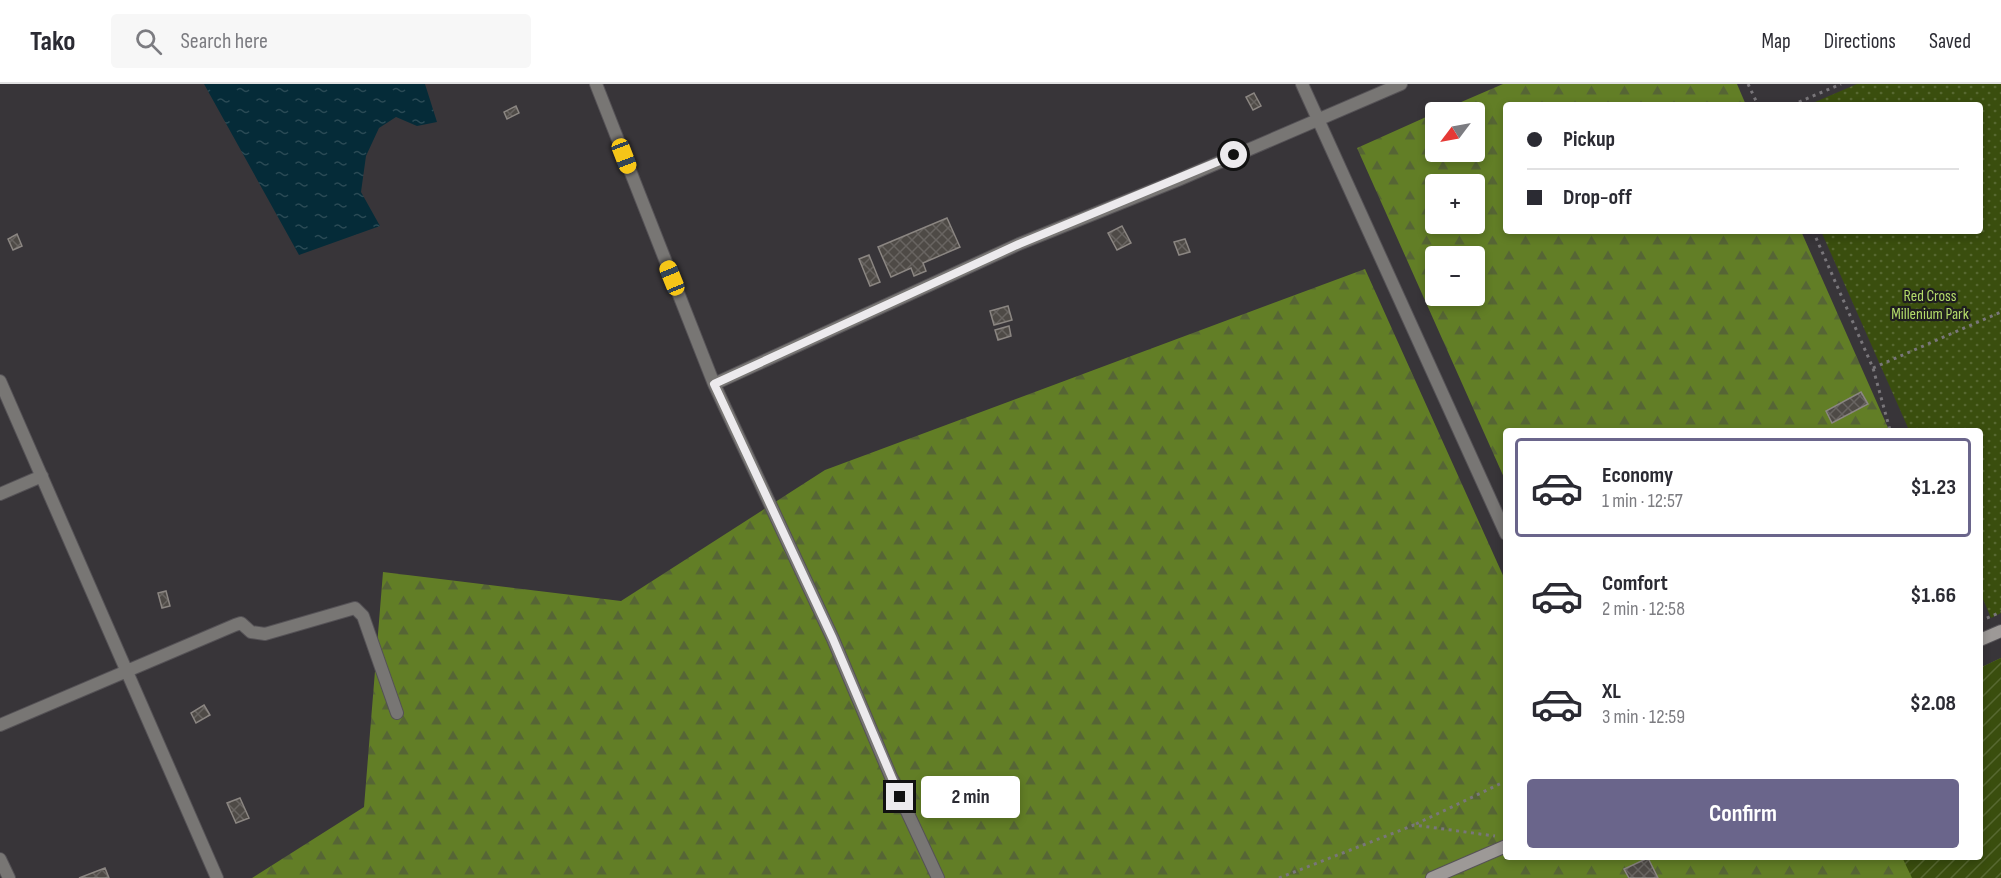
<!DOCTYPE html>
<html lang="en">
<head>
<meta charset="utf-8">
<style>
  :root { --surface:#fff; --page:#f7f7f7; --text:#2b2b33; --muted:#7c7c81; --line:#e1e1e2; --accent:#6a658b }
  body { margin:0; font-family:"Sofia Sans Condensed",sans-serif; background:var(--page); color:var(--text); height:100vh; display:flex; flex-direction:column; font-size:22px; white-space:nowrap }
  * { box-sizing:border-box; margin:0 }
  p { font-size:20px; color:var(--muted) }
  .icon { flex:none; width:33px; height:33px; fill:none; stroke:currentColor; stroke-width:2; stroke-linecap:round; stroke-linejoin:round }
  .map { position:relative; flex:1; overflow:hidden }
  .drawer { position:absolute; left:1503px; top:344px; width:480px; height:432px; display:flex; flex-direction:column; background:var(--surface); border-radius:6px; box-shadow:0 3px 9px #0003 }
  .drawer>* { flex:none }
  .banner { position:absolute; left:1503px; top:18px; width:480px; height:132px; border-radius:6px; box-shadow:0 3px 9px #0003; display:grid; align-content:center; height:132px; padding:0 24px; background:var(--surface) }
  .needle { width:39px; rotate:238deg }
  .tools { position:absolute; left:1425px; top:18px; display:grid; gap:12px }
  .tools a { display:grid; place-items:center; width:60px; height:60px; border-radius:6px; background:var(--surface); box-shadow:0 3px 9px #0003; font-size:30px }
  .end { position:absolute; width:27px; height:27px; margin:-14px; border:8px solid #eceaed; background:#111; box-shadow:0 0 0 3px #111 }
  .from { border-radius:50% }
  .bubble { position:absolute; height:42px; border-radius:6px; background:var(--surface); box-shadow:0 3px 9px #0003; font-size:20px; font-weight:700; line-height:42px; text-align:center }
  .car { position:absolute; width:18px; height:36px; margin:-18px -9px; border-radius:8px; box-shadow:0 0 4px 2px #0007; background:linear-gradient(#f5c518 24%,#345 0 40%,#f5c518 0 76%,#345 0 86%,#f5c518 0) }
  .banner b { display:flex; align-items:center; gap:21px; height:57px; font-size:22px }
  .banner b+b { border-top:2px solid var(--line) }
  .banner i { width:15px; height:15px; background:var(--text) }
  ul { padding:10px 0 0; list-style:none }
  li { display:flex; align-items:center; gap:18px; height:99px; margin:0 12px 9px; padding:0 12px; border:3px solid transparent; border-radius:6px }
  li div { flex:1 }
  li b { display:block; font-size:22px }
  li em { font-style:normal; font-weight:700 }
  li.active { border-color:var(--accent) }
  li>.icon { width:54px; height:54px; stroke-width:1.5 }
  .cta { display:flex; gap:12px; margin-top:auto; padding:12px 24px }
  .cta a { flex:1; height:69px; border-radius:6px; background:var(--accent); color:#fff; font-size:24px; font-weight:700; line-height:69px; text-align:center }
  header { display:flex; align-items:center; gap:36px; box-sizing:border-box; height:84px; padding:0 30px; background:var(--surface); border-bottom:2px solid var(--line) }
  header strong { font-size:28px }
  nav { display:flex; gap:33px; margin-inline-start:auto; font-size:21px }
  .search { width:420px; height:54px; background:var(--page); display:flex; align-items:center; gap:15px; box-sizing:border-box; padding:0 21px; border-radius:6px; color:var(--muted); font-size:22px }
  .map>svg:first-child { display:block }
</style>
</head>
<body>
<header>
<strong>Tako</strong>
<div class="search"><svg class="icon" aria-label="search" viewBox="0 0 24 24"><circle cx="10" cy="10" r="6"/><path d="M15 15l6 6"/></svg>Search here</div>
<nav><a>Map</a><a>Directions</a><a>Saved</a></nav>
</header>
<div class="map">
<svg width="2001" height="794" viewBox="0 0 2001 794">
  <defs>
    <pattern id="forest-firs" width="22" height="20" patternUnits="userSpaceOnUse" patternTransform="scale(1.5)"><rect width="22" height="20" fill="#627e26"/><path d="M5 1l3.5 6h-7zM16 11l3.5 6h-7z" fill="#566535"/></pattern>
    <pattern id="park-dots" width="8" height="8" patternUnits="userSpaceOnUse" patternTransform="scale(1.5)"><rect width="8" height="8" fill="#3a4e0e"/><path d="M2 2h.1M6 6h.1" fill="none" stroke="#576831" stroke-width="1.8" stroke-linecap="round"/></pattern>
    <pattern id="garden-furrows" width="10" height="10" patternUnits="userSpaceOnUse" patternTransform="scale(1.5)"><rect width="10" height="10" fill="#3a4e0e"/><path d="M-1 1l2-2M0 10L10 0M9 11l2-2" fill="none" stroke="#576831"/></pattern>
    <pattern id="water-ripples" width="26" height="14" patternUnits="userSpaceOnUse" patternTransform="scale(1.5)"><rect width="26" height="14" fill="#052b38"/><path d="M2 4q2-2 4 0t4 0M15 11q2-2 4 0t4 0" fill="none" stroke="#2a4a55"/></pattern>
    <pattern id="building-cross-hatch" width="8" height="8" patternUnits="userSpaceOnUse" patternTransform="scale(1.5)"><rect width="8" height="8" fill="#4e4a46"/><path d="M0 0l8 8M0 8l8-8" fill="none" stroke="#686461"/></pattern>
  </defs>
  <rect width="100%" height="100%" fill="#383539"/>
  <path fill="url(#forest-firs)" fill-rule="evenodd" d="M1503,0H1737L1746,21H1506V147H1801L1889,346H1506V398L1357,64L1435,29L1436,68H1474V28H1438ZM1436,100H1474V140H1436ZM1436,172H1474V212H1436Z
    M1365,185L1506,498V772H1980V584L2001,574V794H252L364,723L383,488L621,517L825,386Z"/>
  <path fill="url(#park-dots)" d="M1857,0H2001V529L1991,534L1980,508V346H1909L1821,147H1980V21H1808Z"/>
  <path fill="url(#garden-furrows)" d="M2001,574V794H1912L1902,773L1980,772V584Z"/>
  <path fill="url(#water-ripples)" d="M204,0H425L437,38L417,42L396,33L379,44L366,72L361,108L380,142L299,171Z"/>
  <path fill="url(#building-cross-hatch)" stroke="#8b8682" stroke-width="1.5" d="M1254,9L1261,22L1253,26L1246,13Z
    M516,22L519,29L507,35L504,28Z
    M947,134L960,163L923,179L926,187L914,192L911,184L891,193L878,163Z
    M1122,142L1131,159L1117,166L1108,149Z
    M17,150L22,162L13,166L8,155Z
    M1185,155L1190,168L1179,171L1174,158Z
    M869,171L880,198L870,202L859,175Z
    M1008,222L1012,236L994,241L990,227Z
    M1009,242L1011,252L998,256L995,246Z
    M1861,308L1868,320L1832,339L1826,327Z
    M166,507L170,522L162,524L158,509Z
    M204,621L210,631L196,639L191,629Z
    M240,714L249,734L236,739L227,719Z
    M1648,774L1658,794H1629L1624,785Z
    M105,784L109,794H79Z"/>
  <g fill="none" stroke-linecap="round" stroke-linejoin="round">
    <g stroke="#555256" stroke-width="14">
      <path id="street" d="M596,0L714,300L833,555L891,693L938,794
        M1302,0L1506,450
        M0,297L217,794
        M714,300L1019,160L1178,96L1401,0
        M0,410L42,392
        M0,641L235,541L241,539L251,548L265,550L355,524L363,532L397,629
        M0,775L9,794"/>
    </g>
    <g stroke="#555256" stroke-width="14">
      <path id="secondary" d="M1980,556L2001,547
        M1432,794L1506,762"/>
    </g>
    <path stroke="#79767a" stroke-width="3" stroke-dasharray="3 4.5" stroke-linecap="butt" d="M1748,0L1758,21
      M1792,21L1841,0
      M1813,147L1873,284L1890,346
      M1873,284L2001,228
      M1980,537L2001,528
      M1416,740L1506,697
      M1279,794L1414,741L1495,752"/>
    <use href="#street" stroke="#787674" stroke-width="12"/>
    <use href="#secondary" stroke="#9d9997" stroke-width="12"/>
  </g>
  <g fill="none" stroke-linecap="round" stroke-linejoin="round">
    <path stroke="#eceaed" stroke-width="8" d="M900,713L833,555L714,300L1019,160L1234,71"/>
  </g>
  <g text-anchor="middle" stroke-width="4.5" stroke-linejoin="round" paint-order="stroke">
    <g font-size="16" fill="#b4dc6a" stroke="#1e1d1f">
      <text x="1930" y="217">Red Cross<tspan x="1930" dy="18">Millenium Park</tspan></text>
    </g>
  </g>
</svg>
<div class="tools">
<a><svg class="needle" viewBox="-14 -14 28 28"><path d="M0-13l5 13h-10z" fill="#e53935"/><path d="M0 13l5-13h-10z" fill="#7c7c81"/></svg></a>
<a>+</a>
<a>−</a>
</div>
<i class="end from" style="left:1234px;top:71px"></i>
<i class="end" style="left:900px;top:713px"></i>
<div class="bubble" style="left:921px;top:692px;width:99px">2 min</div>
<i class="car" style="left:624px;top:72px;rotate:159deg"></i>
<i class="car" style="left:672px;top:194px;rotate:338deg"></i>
<div class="banner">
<b><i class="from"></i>Pickup</b>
<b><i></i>Drop-off</b>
</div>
<section class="drawer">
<ul>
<li class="active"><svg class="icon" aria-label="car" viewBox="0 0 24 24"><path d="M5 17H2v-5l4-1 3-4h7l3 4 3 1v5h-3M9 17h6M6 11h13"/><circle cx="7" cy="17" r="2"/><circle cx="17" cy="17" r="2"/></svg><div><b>Economy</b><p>1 min · 12:57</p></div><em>$1.23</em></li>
<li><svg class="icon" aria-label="car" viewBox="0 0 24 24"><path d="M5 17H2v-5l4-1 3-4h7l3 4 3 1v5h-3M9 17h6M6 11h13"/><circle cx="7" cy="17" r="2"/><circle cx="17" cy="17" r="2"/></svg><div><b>Comfort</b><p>2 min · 12:58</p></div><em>$1.66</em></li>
<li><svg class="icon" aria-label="car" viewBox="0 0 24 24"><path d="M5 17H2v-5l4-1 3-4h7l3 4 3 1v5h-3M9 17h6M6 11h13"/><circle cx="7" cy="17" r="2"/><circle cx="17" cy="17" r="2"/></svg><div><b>XL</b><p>3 min · 12:59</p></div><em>$2.08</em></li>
</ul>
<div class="cta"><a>Confirm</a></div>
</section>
</div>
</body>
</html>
